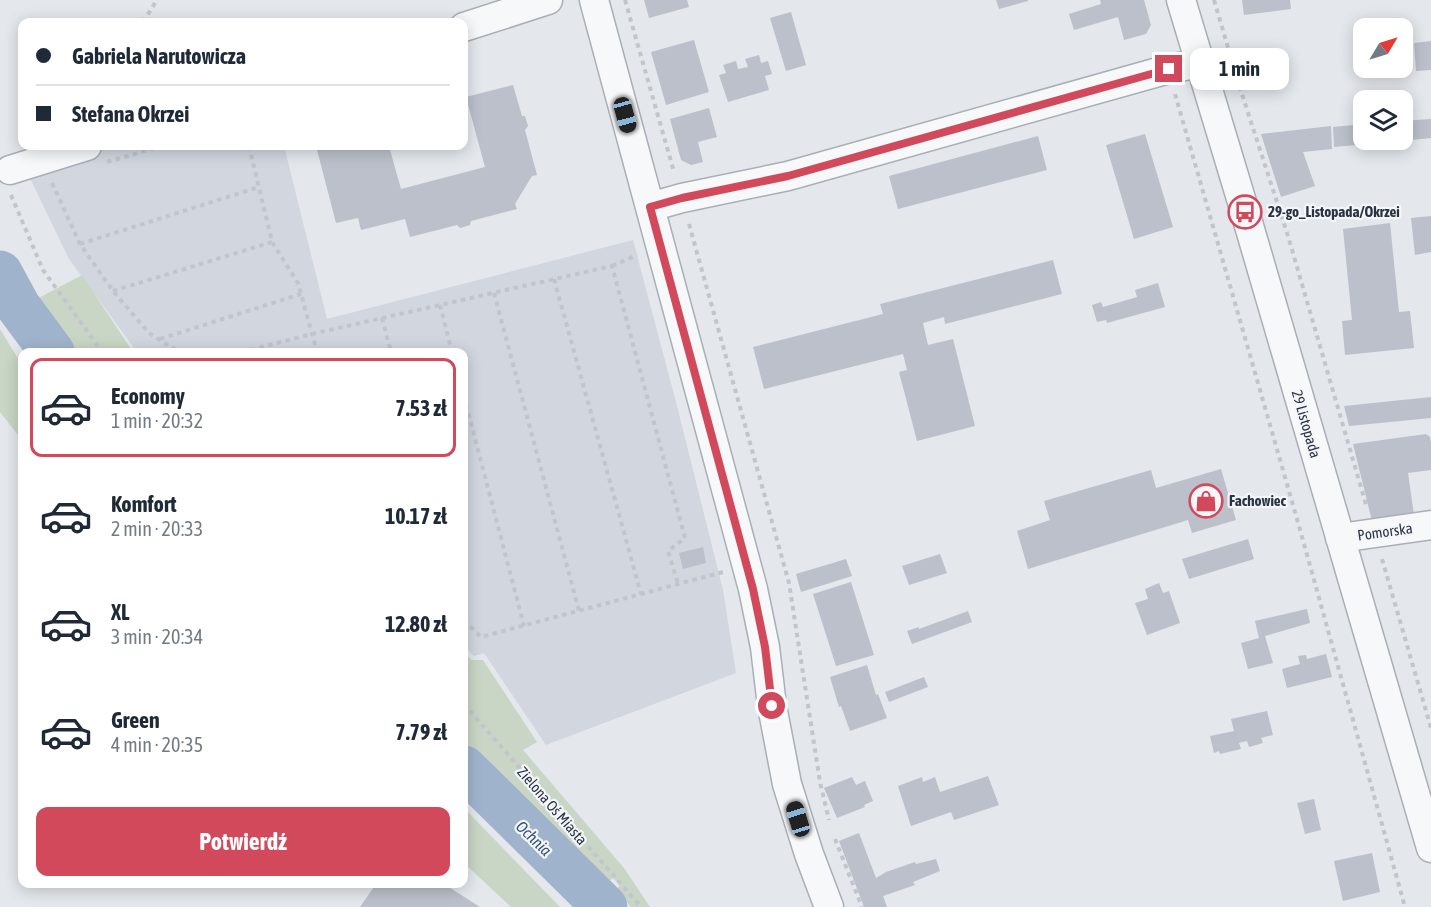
<!DOCTYPE html>
<html lang="pl">
<head>
<meta charset="utf-8">
<style>
  :root { --surface:#fff; --page:#f6f6f7; --text:#1f2937; --muted:#747a83; --line:#e0e1e3; --accent:#d1495b }
  body { margin:0; font-family:"Asap Condensed",sans-serif; background:var(--page); color:var(--text); height:100vh; display:flex; flex-direction:column; font-size:22px; white-space:nowrap }
  * { box-sizing:border-box; margin:0 }
  p { font-size:20px; color:var(--muted) }
  .icon { flex:none; width:33px; height:33px; fill:none; stroke:currentColor; stroke-width:2; stroke-linecap:round; stroke-linejoin:round }
  .map { position:relative; flex:1; overflow:hidden }
  .side { position:absolute; left:18px; top:348px; width:450px; height:540px; display:flex; flex-direction:column; background:var(--surface); border-radius:12px; box-shadow:0 3px 15px #0003 }
  .side>* { flex:none }
  .top-card { position:absolute; left:18px; top:18px; width:450px; height:132px; border-radius:12px; box-shadow:0 3px 15px #0003; display:grid; align-content:center; height:132px; padding:0 18px; background:var(--surface) }
  .needle { width:39px; rotate:52deg }
  .tools { position:absolute; left:1353px; top:18px; display:grid; gap:12px }
  .tools a { display:grid; place-items:center; width:60px; height:60px; border-radius:12px; background:var(--surface); box-shadow:0 3px 15px #0003; font-size:30px }
  .end { position:absolute; width:27px; height:27px; margin:-14px; border:8px solid #d1495b; background:#fff; box-shadow:0 0 0 3px #fff }
  .from { border-radius:50% }
  .bubble { position:absolute; height:42px; border-radius:12px; background:var(--surface); box-shadow:0 3px 15px #0003; font-size:20px; font-weight:700; line-height:42px; text-align:center }
  .car { position:absolute; width:18px; height:36px; margin:-18px -9px; border-radius:8px; box-shadow:0 0 4px 2px #0007; background:linear-gradient(#222 24%,#8ab4d8 0 40%,#222 0 76%,#8ab4d8 0 86%,#222 0) }
  .top-card b { display:flex; align-items:center; gap:21px; height:57px; font-size:22px }
  .top-card b+b { border-top:2px solid var(--line) }
  .top-card i { width:15px; height:15px; background:var(--text) }
  ul { padding:10px 0 0; list-style:none }
  li { display:flex; align-items:center; gap:18px; height:99px; margin:0 12px 9px; padding:0 6px; border:3px solid transparent; border-radius:12px }
  li div { flex:1 }
  li b { display:block; font-size:22px }
  li em { font-style:normal; font-weight:700 }
  li.on { border-color:var(--accent) }
  li>.icon { width:54px; height:54px; stroke-width:1.5 }
  .button { display:flex; gap:12px; margin-top:auto; padding:12px 18px }
  .button a { flex:1; height:69px; border-radius:12px; background:var(--accent); color:#fff; font-size:24px; font-weight:700; line-height:69px; text-align:center }
  .map>svg:first-child { display:block }
</style>
</head>
<body>
<div class="map">
<svg width="1431" height="907" viewBox="0 0 1431 907">
  <rect width="100%" height="100%" fill="#e4e7ec"/>
  <path fill="#d2d6de" d="M101,146H284L327,319L633,240L676,402L723,590L736,673L546,745L484,653L474,656L464,646V352H137L69,259L25,168Z"/>
  <path fill="#c9d6c5" d="M82,275L133,352H65L33,301Z
    M0,329L22,365V440L0,412Z
    M464,652L471,660H483L537,742L523,750L624,868L650,907H631L616,890L620,885L613,878L602,887L533,822L464,751Z
    M464,808L560,907H511L464,863Z"/>
  <g fill="none" stroke-linecap="round" stroke-linejoin="round">
    <path stroke="#9fb4cc" stroke-width="45" d="M0,273L18,306L52,352
      M464,768L605,907"/>
  </g>
  <path fill="#bbc0ca" d="M644,0H687L689,7L649,18Z
    M996,0H1028V1L999,9Z
    M1100,0H1144L1151,25L1146,34L1124,40L1118,17L1074,30L1069,14L1101,4Z
    M1242,0H1290L1291,9L1244,15Z
    M791,12L806,65L786,71L770,18Z
    M694,40L709,92L666,105L651,52Z
    M1431,41V70L1416,71L1414,43Z
    M759,55L761,63L768,61L772,74L765,76L769,90L728,102L719,75L726,73L723,65L736,61L738,69L748,67L745,59Z
    M1370,68H1402V69L1370,72Z
    M513,85L522,116H525L528,126L525,130L537,175L532,176L515,204L517,209L471,221L470,225L460,228L457,225L410,237L405,219L361,230L358,218L336,223L316,146H389L401,189L485,167L466,97Z
    M709,108L717,137L698,142L703,162L691,165L681,160L670,119Z
    M1431,119V138L1402,141V121Z
    M1364,124V140H1401V141L1334,147L1333,127Z
    M1331,126L1332,149L1303,152L1315,186L1281,197L1261,134Z
    M1145,134L1173,227L1134,239L1106,145Z
    M1038,136L1047,170L898,209L889,176Z
    M1431,216V252L1415,255L1411,218Z
    M1390,223L1399,312L1410,311L1414,348L1345,355L1342,321L1352,320L1343,229Z
    M1053,260L1062,294L945,324L944,317L923,323L928,345L953,339L975,426L917,441L899,372L907,370L903,354L764,389L753,347L883,314L880,304Z
    M1158,283L1165,307L1107,323L1106,320L1097,322L1092,305L1101,302L1103,307L1137,297L1135,290Z
    M1431,397V418L1349,426L1344,406Z
    M1426,434L1430,437L1431,443V470L1408,473L1414,515L1372,521L1353,444Z
    M1221,469L1236,520L1192,533L1188,520L1028,569L1017,531L1050,520L1044,501L1151,470L1156,488Z
    M1248,539L1254,559L1189,579L1182,559Z
    M703,547L706,563L683,569L679,553Z
    M940,554L947,573L909,585L902,566Z
    M846,559L852,576L801,592L796,574Z
    M851,582L874,655L836,666L813,594Z
    M1159,583L1163,593L1169,591L1180,623L1147,635L1135,603L1148,599L1145,589Z
    M1307,609L1310,623L1265,636L1273,663L1248,669L1241,643L1259,638L1255,621Z
    M968,611L972,622L912,644L907,631L919,627V629Z
    M1326,654L1332,677L1287,688L1282,669L1300,664L1298,656L1306,655L1307,659Z
    M867,665L876,695L878,694L887,718L850,731L841,706L839,707L830,677Z
    M924,677L928,687L889,702L885,692Z
    M1267,711L1273,735L1261,738L1263,743L1249,747L1247,741L1239,743L1241,749L1220,754L1219,751L1214,753L1210,736L1234,731L1231,719Z
    M988,776L999,805L954,820L951,812L911,826L898,786L922,777L923,782L935,777L940,792Z
    M852,777L856,785L865,781L873,801L864,805L865,807L837,818L824,788Z
    M1314,799L1321,830L1305,834L1297,803Z
    M859,833L876,878L886,872L915,862L916,864L936,859L940,871L913,882L915,885L883,896L887,907H864L839,841Z
    M1372,853L1380,892L1343,901L1334,861Z
    M376,884H444L480,907H360Z"/>
  <g fill="none" stroke-linecap="round" stroke-linejoin="round">
    <g stroke="#a9aeb7" stroke-width="31">
      <path id="minor" d="M594,0L753,589L765,647L772,706L787,784L809,854L829,907
        M1181,0L1245,212L1431,848
        M464,27L548,0
        M10,170L87,146
        M650,207L682,198L788,176L1169,69L1201,63
        M1340,538L1431,525"/>
    </g>
    <path stroke="#c2c5cb" stroke-width="4" stroke-dasharray="4.5 4.5" stroke-linecap="butt" d="M625,0L674,172
      M1214,0L1240,88L1288,236L1367,508
      M143,22L157,0
      M1175,94L1299,526L1405,907
      M249,146L272,242L298,283L317,352
      M107,162L162,146
      M52,183L80,244L113,291L149,333L179,352
      M11,195L43,270L102,352
      M689,224L789,583L820,782L829,820
      M80,244L259,187
      M612,266L637,255
      M554,279L641,594
      M113,291L272,242
      M494,293L579,611
      M440,305L452,352
      M382,318L391,352
      M160,339L301,294
      M242,352L312,334L612,266L685,538L668,551L678,584
      M464,396L524,626
      M1382,559L1431,728
      M464,620L481,637L723,572
      M464,704L641,907
      M835,839L862,907"/>
    <use href="#minor" stroke="#f7f8fa" stroke-width="28"/>
  </g>
  <g fill="none" stroke-linecap="round" stroke-linejoin="round">
    <path stroke="#d1495b" stroke-width="8" d="M772,706L765,647L753,589L650,207L682,198L788,176L1169,69"/>
  </g>
  <defs>
    <g id="bus-ring" transform="scale(1.725)"><circle r="9.5" fill="#f4f6f9" stroke="#d1495b" stroke-width="1.5"/><path d="M-5-6H5V4H4V6H2V4H-2V6H-4V4H-5ZM-3.5-4V0h7V-4ZM-3.5 1.2v1.5H-2V1.2ZM2 1.2v1.5H3.5V1.2Z" fill="#d1495b"/></g>
    <g id="shop-ring" transform="scale(1.725)"><circle r="9.5" fill="#f4f6f9" stroke="#d1495b" stroke-width="1.5"/><path d="M-5-2.5h2.3a2.7 3.5 0 0 1 5.4 0H5L5.5 6h-11ZM-1.5-2.5h3a1.5 2.3 0 0 0-3 0Z" fill="#d1495b"/></g>
  </defs>
  <g fill-rule="evenodd">
    <use href="#bus-ring" x="1245" y="212"/>
    <use href="#shop-ring" x="1206" y="501"/>
  </g>
  <g text-anchor="middle" stroke-width="4.5" stroke-linejoin="round" paint-order="stroke">
    <g font-size="15" font-weight="bold" fill="#2b3445" stroke="#f4f6f9" text-anchor="start">
      <text x="1268" y="217">29-go_Listopada/Okrzei</text>
      <text x="1229" y="506">Fachowiec</text>
    </g>
    <g font-size="15" fill="#2b3445" stroke="#f4f6f9">
      <text transform="translate(1306 424) rotate(74)" y="5">29 Listopada</text>
      <text transform="translate(1385 532) rotate(-8)" y="5">Pomorska</text>
      <text transform="translate(552 806) rotate(49)" y="5">Zielona Oś Miasta</text>
    </g>
    <g font-size="16" font-style="italic" fill="#34527a" stroke="#f4f6f9">
      <text transform="translate(534 838) rotate(44)" y="6">Ochnia</text>
    </g>
  </g>
</svg>
<div class="tools">
<a><svg class="needle" viewBox="-14 -14 28 28"><path d="M0-13l5 13h-10z" fill="#e53935"/><path d="M0 13l5-13h-10z" fill="#747a83"/></svg></a>
<a><svg class="icon" aria-label="layers" viewBox="0 0 24 24"><path d="M12 4l9 5-9 5-9-5zM3 14l9 5 9-5"/></svg></a>
</div>
<i class="end from" style="left:772px;top:706px"></i>
<i class="end" style="left:1169px;top:69px"></i>
<div class="bubble" style="left:1190px;top:48px;width:99px">1 min</div>
<i class="car" style="left:625px;top:115px;rotate:165deg"></i>
<i class="car" style="left:798px;top:819px;rotate:343deg"></i>
<div class="top-card">
<b><i class="from"></i>Gabriela Narutowicza</b>
<b><i></i>Stefana Okrzei</b>
</div>
<section class="side">
<ul>
<li class="on"><svg class="icon" aria-label="car" viewBox="0 0 24 24"><path d="M5 17H2v-5l4-1 3-4h7l3 4 3 1v5h-3M9 17h6M6 11h13"/><circle cx="7" cy="17" r="2"/><circle cx="17" cy="17" r="2"/></svg><div><b>Economy</b><p>1 min · 20:32</p></div><em>7.53 zł</em></li>
<li><svg class="icon" aria-label="car" viewBox="0 0 24 24"><path d="M5 17H2v-5l4-1 3-4h7l3 4 3 1v5h-3M9 17h6M6 11h13"/><circle cx="7" cy="17" r="2"/><circle cx="17" cy="17" r="2"/></svg><div><b>Komfort</b><p>2 min · 20:33</p></div><em>10.17 zł</em></li>
<li><svg class="icon" aria-label="car" viewBox="0 0 24 24"><path d="M5 17H2v-5l4-1 3-4h7l3 4 3 1v5h-3M9 17h6M6 11h13"/><circle cx="7" cy="17" r="2"/><circle cx="17" cy="17" r="2"/></svg><div><b>XL</b><p>3 min · 20:34</p></div><em>12.80 zł</em></li>
<li><svg class="icon" aria-label="car" viewBox="0 0 24 24"><path d="M5 17H2v-5l4-1 3-4h7l3 4 3 1v5h-3M9 17h6M6 11h13"/><circle cx="7" cy="17" r="2"/><circle cx="17" cy="17" r="2"/></svg><div><b>Green</b><p>4 min · 20:35</p></div><em>7.79 zł</em></li>
</ul>
<div class="button"><a>Potwierdź</a></div>
</section>
</div>
</body>
</html>
